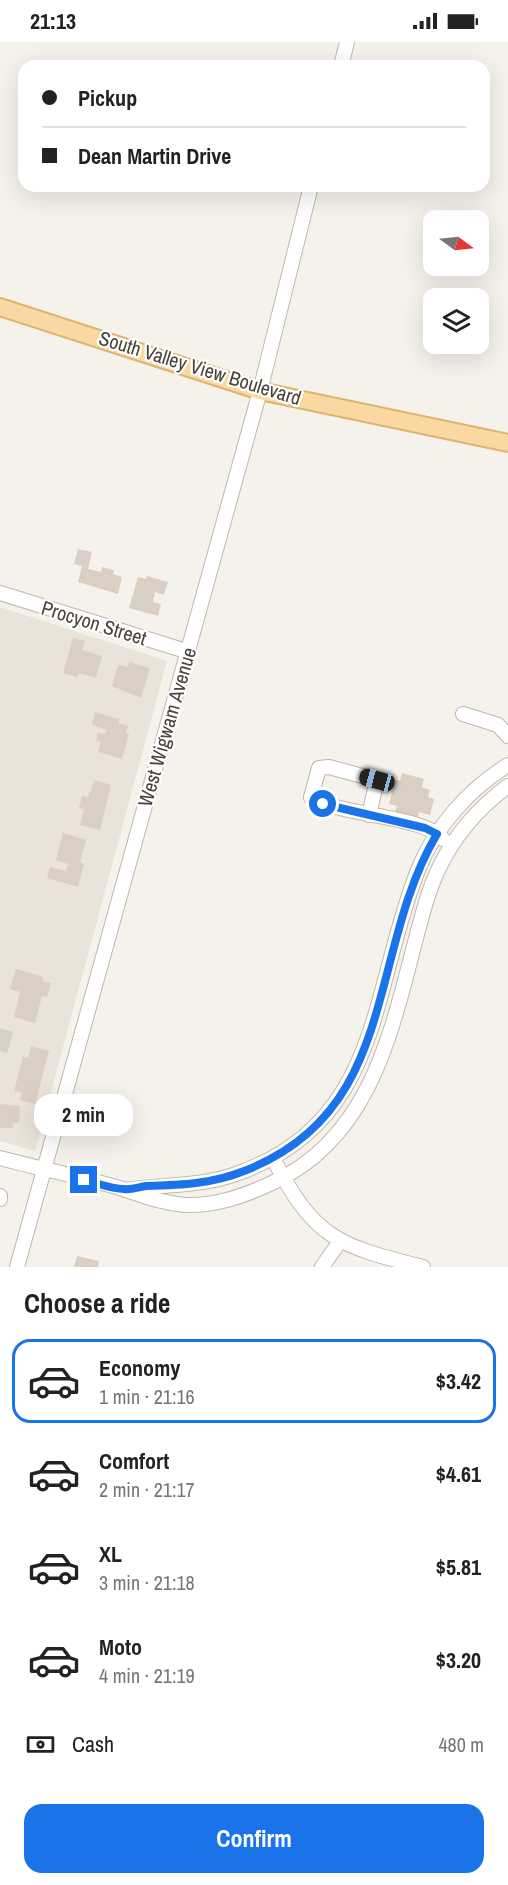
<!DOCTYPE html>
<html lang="en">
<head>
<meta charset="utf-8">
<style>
  :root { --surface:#fff; --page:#f2f2f2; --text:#222; --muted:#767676; --line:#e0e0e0; --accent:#1a73e8 }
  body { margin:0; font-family:"Archivo Narrow",sans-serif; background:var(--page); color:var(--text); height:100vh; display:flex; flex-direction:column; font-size:22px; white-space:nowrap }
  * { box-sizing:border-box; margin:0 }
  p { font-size:20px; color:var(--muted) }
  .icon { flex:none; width:33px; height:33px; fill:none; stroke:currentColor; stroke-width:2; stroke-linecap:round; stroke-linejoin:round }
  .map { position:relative; height:1225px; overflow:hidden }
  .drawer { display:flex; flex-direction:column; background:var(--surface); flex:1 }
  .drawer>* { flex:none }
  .banner { position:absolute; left:18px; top:18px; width:472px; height:132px; border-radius:18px; box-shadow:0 6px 24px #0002; display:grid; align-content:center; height:132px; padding:0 24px; background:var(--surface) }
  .needle { width:39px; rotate:105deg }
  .fabs { position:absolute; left:423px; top:168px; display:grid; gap:12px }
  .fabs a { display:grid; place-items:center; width:66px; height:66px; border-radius:12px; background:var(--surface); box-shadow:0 6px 24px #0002; font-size:30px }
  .end { position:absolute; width:27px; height:27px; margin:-14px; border:8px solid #1a73e8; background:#fff; box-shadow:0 0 0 3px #fff }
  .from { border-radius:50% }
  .bubble { position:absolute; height:42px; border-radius:18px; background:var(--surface); box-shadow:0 6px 24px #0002; font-size:20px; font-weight:800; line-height:42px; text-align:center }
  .car { position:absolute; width:18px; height:36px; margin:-18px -9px; border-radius:8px; box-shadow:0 0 4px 2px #0007; background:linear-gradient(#222 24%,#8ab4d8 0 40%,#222 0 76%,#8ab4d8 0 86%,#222 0) }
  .banner b { display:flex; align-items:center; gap:21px; height:57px; font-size:22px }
  .banner b+b { border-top:2px solid var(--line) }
  .banner i { width:15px; height:15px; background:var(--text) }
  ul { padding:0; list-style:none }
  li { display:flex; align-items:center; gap:18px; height:84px; margin:0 12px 9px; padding:0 12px; border:3px solid transparent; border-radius:18px }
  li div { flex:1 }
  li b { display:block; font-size:22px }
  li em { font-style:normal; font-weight:800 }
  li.selected { border-color:var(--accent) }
  li>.icon { width:54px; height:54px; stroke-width:1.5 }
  h2 { padding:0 24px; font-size:27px; line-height:72px }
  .pay { display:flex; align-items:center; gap:15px; height:66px; padding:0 24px; font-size:22px }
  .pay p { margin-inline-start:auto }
  .cta { display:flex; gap:12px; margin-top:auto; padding:12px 24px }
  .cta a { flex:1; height:69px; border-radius:18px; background:var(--accent); color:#fff; font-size:24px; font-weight:800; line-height:69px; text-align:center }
  .status { display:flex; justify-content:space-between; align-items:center; height:42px; padding:0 30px; background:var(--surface); direction:ltr }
  .status svg { height:16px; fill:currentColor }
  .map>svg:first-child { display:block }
</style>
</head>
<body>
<div class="status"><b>21:13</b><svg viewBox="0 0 49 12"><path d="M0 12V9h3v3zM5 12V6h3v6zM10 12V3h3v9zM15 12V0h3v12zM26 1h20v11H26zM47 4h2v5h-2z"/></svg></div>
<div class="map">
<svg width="508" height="1225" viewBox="0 0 508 1225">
  <rect width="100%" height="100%" fill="#f5f2ec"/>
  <path fill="#e9e3da" d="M0,565L167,619L35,1109L0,1099Z"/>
  <path fill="#d9cfc5" d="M78,507L92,510L88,527L101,530L102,525L114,528L113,532L122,535L118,552L78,540L82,524L74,522Z
    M147,534L168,540L164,553L155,550L153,560L161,562L158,574L129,566L138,535L146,537Z
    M73,596L85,599L82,608L102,614L96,636L79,631L77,635L63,631Z
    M129,620L150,626L141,656L112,644L118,623L128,625Z
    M95,670L119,677L118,681L128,684L126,691L129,692L122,717L98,710L101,700L96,699L98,690L105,692L107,688L92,683Z
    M402,731L424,737L422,745L430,748L428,755L434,757L430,773L419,770L418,776L409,774L408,776L395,769L397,764L389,762L395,738L400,739Z
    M95,738L111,743L100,788L80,783L84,767L79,766L82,754L88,755Z
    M63,791L86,798L80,820L84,822L78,845L47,836L50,825L66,829L68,822L56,818Z
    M16,927L43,935L42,939L51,941L47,955L42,954L35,981L14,975L20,950L10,947Z
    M0,986L13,990L7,1011L0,1009Z
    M31,1004L49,1009L35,1062L20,1058L22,1051L14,1049L23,1015L28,1016Z
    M0,1062L20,1064L19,1081H13V1086H0Z
    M77,1214L99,1219L98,1225H74Z"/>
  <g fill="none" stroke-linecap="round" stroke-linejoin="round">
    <g stroke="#c1b8af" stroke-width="16">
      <path id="minor" d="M341,24L347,0
        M0,551L189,610
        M463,672L498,683L508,694
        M369,773L377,738L329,725L319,726L311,755C343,775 422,773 443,797
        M0,1116C41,1127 83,1135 123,1147C145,1154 161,1161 185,1163C216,1164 244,1154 272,1141C368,1097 390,996 414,904C421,878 427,851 439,826C455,793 478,766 508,744
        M273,1116C314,1197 339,1204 423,1225
        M125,1148C162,1142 200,1145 236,1132C383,1080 370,949 418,828C435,785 469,747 508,723
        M0,1154V1157
        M17,1225L260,349L311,144
        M322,1225L340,1199"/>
    </g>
    <g stroke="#dfb370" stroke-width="20">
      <path id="major" d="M0,265L260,349L508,401"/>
    </g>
    <use href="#minor" stroke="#fff" stroke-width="14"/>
    <use href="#major" stroke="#f9d8a1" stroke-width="16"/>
  </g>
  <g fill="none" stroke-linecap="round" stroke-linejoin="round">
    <path stroke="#1a73e8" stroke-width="8" d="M84,1138C97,1141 111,1147 124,1147C131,1148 139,1145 146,1144C181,1143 212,1142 244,1129C401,1069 366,911 437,792L425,786L323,762"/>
  </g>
  <g text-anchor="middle" stroke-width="4.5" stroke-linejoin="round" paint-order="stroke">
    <g font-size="20" fill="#4a423a" stroke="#fff">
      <text transform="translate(200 326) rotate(17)" y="7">South Valley View Boulevard</text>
      <text transform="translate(94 581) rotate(17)" y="7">Procyon Street</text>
      <text transform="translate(167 685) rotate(-74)" y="7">West Wigwam Avenue</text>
    </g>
  </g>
</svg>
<div class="fabs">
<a><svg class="needle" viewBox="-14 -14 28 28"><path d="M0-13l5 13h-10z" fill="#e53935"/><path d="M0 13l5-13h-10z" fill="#767676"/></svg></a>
<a><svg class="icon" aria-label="layers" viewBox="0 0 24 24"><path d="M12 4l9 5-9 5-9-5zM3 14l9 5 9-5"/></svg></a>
</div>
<i class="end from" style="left:323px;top:762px"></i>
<i class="end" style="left:84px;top:1138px"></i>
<div class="bubble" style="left:34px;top:1052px;width:99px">2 min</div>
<i class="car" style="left:377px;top:738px;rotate:285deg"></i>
<div class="banner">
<b><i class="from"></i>Pickup</b>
<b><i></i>Dean Martin Drive</b>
</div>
</div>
<section class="drawer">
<h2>Choose a ride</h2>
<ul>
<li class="selected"><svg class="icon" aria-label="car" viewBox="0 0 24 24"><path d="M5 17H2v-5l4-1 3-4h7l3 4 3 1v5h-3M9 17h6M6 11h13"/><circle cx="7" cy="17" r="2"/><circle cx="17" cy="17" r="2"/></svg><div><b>Economy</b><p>1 min · 21:16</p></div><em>$3.42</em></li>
<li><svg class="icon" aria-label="car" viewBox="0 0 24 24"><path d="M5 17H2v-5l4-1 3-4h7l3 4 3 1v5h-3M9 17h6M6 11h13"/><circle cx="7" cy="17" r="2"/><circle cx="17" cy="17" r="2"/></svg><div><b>Comfort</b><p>2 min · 21:17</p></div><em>$4.61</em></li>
<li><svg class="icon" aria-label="car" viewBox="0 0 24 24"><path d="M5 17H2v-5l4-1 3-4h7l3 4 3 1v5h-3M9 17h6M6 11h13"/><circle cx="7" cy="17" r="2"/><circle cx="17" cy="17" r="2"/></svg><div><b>XL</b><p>3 min · 21:18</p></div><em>$5.81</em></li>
<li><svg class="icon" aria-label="car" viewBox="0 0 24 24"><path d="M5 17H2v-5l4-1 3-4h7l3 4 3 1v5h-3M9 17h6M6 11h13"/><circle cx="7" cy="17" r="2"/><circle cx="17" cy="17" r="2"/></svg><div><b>Moto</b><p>4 min · 21:19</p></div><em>$3.20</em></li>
</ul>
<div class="pay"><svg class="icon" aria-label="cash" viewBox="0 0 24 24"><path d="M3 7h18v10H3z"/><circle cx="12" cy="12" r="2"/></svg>Cash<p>480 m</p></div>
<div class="cta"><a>Confirm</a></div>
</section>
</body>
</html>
